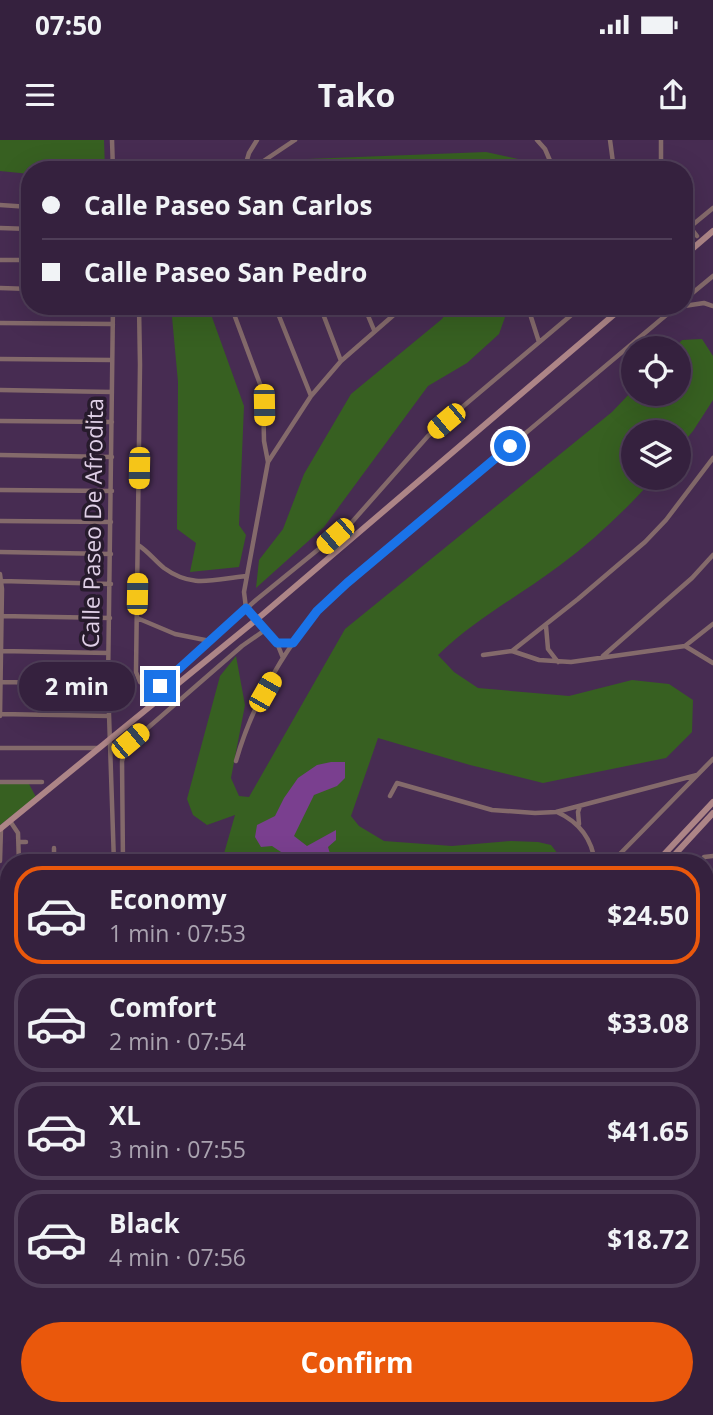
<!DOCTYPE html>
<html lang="en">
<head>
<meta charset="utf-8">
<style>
  :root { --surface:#35213e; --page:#3d2945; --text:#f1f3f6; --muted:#aaa3b0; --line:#4f3e58; --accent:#ea580c }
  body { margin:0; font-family:"Open Sans",sans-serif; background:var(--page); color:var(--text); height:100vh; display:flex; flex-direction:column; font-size:26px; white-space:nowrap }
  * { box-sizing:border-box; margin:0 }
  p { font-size:23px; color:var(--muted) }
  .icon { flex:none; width:38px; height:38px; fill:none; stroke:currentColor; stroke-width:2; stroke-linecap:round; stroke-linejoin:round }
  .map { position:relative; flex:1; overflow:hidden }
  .side { position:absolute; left:0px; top:714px; width:714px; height:562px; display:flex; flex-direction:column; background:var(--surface); border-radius:28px 28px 0 0; box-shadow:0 7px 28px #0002,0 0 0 2px var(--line) }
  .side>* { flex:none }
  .top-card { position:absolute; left:21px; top:21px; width:672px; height:154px; border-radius:28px; box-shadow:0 7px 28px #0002,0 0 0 2px var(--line); display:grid; align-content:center; height:154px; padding:0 21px; background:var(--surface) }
  .fabs { position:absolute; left:621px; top:196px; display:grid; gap:14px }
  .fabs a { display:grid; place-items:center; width:70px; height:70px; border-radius:50%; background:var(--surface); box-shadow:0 7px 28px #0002,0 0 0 2px var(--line); font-size:35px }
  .end { position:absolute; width:32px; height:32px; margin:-16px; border:9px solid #1a73e8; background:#fff; box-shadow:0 0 0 4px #fff }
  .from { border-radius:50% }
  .bubble { position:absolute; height:49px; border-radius:24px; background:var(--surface); box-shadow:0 7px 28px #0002,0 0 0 2px var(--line); font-size:23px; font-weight:700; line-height:49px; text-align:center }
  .car { position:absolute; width:21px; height:42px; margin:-21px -10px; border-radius:9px; box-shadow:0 0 5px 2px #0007; background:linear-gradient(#f5c518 24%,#345 0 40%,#f5c518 0 76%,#345 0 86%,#f5c518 0) }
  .top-card b { display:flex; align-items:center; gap:24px; height:66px; font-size:26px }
  .top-card b+b { border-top:2px solid var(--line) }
  .top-card i { width:18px; height:18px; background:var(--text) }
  ul { padding:12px 0 0; list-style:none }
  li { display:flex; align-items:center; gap:21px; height:98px; margin:0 14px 10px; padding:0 7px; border:4px solid var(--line); border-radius:28px }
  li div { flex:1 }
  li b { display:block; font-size:26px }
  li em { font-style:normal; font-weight:700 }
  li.active { border-color:var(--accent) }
  li>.icon { width:63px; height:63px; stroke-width:1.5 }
  .cta { display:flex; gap:14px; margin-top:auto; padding:14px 21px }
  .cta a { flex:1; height:80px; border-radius:42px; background:var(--accent); color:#fff; font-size:28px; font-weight:700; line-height:80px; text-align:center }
  .status { display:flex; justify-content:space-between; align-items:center; height:49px; padding:0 35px; background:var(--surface); direction:ltr }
  .status svg { height:19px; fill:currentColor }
  header { display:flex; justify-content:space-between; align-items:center; height:91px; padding:0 21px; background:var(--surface); font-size:32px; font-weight:700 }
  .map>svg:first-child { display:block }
</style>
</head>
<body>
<div class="status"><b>07:50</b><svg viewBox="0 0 49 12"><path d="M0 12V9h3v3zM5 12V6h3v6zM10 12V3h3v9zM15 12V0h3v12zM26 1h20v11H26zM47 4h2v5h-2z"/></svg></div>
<header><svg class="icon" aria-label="menu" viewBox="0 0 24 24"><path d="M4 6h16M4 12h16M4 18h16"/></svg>Tako<svg class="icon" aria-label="share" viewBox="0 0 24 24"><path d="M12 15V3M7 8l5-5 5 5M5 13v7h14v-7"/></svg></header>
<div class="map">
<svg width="713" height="1275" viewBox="0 0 713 1275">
  <rect width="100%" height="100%" fill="#472c52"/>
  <path fill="#376021" d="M0,0H104L105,30H30V34L0,31Z
    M486,12L527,21L530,30H287L307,19Z
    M171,166H208L244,266L239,385L246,395L239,427L190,432L196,403L177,389L178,242Z
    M450,166H509L499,194L467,223L428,246L324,387L256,448L259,420L283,389L304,334L351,254L442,179Z
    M702,199L713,216V260L693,291L679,308V292H634V338H654C626,370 594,400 559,426C519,456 474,480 438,515L454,532L478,548L569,556L632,540L669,544L693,560L692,592L666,618L543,643L470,625L378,598L351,676L359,686L384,701L452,706L511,701L538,702L551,705L558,714V723H230L223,717L235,675L207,685L193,675L187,659L220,536L236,516L245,565L231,638L239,656L249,657L345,489L612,272L633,250L634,254H679V208H675L682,200Z
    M0,644H29L36,657L0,685Z"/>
  <path fill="#7a3f8f" d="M331,622H345V638L337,646L314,655L294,696L307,706L336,690V700L328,707L331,717L330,722C307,725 290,719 272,706L261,707L255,697L257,685L275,676L284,658L298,638L317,625Z"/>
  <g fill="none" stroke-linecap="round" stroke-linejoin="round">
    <path stroke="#846a6b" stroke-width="4.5" d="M112,0L113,30
      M537,0L545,9L554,30
      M610,0L614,30
      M244,30L249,13L257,0
      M250,30L295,0
      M661,30V0
      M0,65L30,67
      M684,79L697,96
      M690,87L713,68
      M0,88L30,89
      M0,120H30
      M0,148L30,149
      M684,160L713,136
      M113,166L108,544L114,723
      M139,166L140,225L136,532L140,542C150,550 158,548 167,540L256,460L352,382L428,296L582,166
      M231,166L263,252L264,301L268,322L244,452L246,468L251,473
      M275,166L311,256
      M320,166L341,221
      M364,166L374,190
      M534,166L531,177L539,202
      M684,166L704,163L713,166
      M0,183L113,184
      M0,219L112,220
      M0,250L112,252
      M0,281L112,282
      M0,315L112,317
      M268,322L311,256L341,221L404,166
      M0,350L112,351
      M0,381L111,382
      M138,405C148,411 155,421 164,428C193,449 214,439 246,436
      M0,412L111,414
      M0,434L2,449L0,576
      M2,441L111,444
      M0,476L110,478
      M137,478L175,494L210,501
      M262,485L277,503L283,518
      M546,486L548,509L558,522
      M685,506L713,484
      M1,511L108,513
      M512,511L578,459L645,402L666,380L713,318
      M483,515L512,511L539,520L571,522L685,506L713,523
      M603,516L692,438L713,415
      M1,542L108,544
      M0,574L109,576
      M0,608H99
      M236,621C251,568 281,516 315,473C324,462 336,453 347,443L677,166
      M0,642H42
      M390,656L397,643L492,670L535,673L556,672L697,635
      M557,672C579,682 592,698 595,723
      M10,681L18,693L19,723
      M579,684L578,672L580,666
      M19,702H26
      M0,721L1,689
      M19,722L54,723
      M54,723V708
      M123,723L122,621L127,606L242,506L265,490
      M611,723L713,619
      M702,723L704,717L713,716
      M705,740H713
      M705,756L713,757
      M705,764H713
      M705,780L713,781
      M705,813H713
      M0,866L9,858
      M0,885L9,886
      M705,991H713
      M705,1023H706
      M0,1025H9
      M0,1053H9
      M0,1057V1178
      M705,1057L713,1058
      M705,1109L713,1110
      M705,1125L713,1126
      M705,1149L713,1150
      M705,1224H713
      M667,1267L668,1275"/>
    <path stroke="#ad8587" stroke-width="6" d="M684,116L713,91
      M0,689L262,475L624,166
      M656,723L713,662
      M667,723L713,673
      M705,968L713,969
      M705,1036L713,1026
      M0,1194L9,1229
      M0,1266H9
      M34,1267L118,1271L144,1275"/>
    <path stroke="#cd9a9c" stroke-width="7" d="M705,1265H713
      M0,1275H13
      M515,1275L522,1267"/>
    <path stroke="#907a99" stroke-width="2" d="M0,1212L9,1248
      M10,1267L12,1275"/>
    <path stroke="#846a6b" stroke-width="4.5" d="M251,473L262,485"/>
    <path stroke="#cd9a9c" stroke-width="7" d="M0,1270L121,1275"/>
  </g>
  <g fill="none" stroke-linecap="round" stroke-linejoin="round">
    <path stroke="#1a73e8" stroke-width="9" d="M160,546L246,468L277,503H293L317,471L347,443L510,306"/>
  </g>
  <g text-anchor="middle" stroke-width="7" stroke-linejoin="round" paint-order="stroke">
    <g font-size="23" fill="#dfcfe6" stroke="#271b2c">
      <text transform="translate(93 383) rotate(-89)" y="8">Calle Paseo De Afrodita</text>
    </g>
  </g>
</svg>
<div class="fabs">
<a><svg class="icon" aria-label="locate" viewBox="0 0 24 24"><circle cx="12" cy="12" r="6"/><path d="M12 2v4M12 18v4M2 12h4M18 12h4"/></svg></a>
<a><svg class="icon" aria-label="layers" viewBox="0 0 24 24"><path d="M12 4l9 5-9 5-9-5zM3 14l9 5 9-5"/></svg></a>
</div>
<i class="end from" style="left:510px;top:306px"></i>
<i class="end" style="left:160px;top:546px"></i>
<div class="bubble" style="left:19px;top:522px;width:116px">2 min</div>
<i class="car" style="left:264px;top:265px;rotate:179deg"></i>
<i class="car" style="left:446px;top:281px;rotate:230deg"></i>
<i class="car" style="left:139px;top:328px;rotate:181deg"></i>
<i class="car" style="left:335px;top:396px;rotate:229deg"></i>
<i class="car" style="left:137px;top:454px;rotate:1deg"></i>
<i class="car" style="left:265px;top:552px;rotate:30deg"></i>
<i class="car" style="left:130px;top:601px;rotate:50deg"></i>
<div class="top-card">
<b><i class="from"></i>Calle Paseo San Carlos</b>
<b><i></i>Calle Paseo San Pedro</b>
</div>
<section class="side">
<ul>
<li class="active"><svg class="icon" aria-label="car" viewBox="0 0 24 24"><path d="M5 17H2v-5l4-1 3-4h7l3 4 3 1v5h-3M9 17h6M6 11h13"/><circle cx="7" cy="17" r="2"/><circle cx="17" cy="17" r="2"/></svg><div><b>Economy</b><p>1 min · 07:53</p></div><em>$24.50</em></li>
<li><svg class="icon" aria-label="car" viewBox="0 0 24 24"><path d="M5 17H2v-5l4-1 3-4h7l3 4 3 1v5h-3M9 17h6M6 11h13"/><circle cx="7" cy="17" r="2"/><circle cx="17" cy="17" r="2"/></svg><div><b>Comfort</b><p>2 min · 07:54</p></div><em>$33.08</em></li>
<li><svg class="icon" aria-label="car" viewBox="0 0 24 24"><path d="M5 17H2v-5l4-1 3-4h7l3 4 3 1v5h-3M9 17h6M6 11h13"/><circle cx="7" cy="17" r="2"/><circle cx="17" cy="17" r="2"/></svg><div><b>XL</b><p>3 min · 07:55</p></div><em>$41.65</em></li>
<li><svg class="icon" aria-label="car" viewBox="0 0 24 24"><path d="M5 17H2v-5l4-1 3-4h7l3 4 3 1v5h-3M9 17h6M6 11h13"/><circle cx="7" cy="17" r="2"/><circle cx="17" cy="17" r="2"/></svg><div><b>Black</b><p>4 min · 07:56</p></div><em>$18.72</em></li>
</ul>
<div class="cta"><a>Confirm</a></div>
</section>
</div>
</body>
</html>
